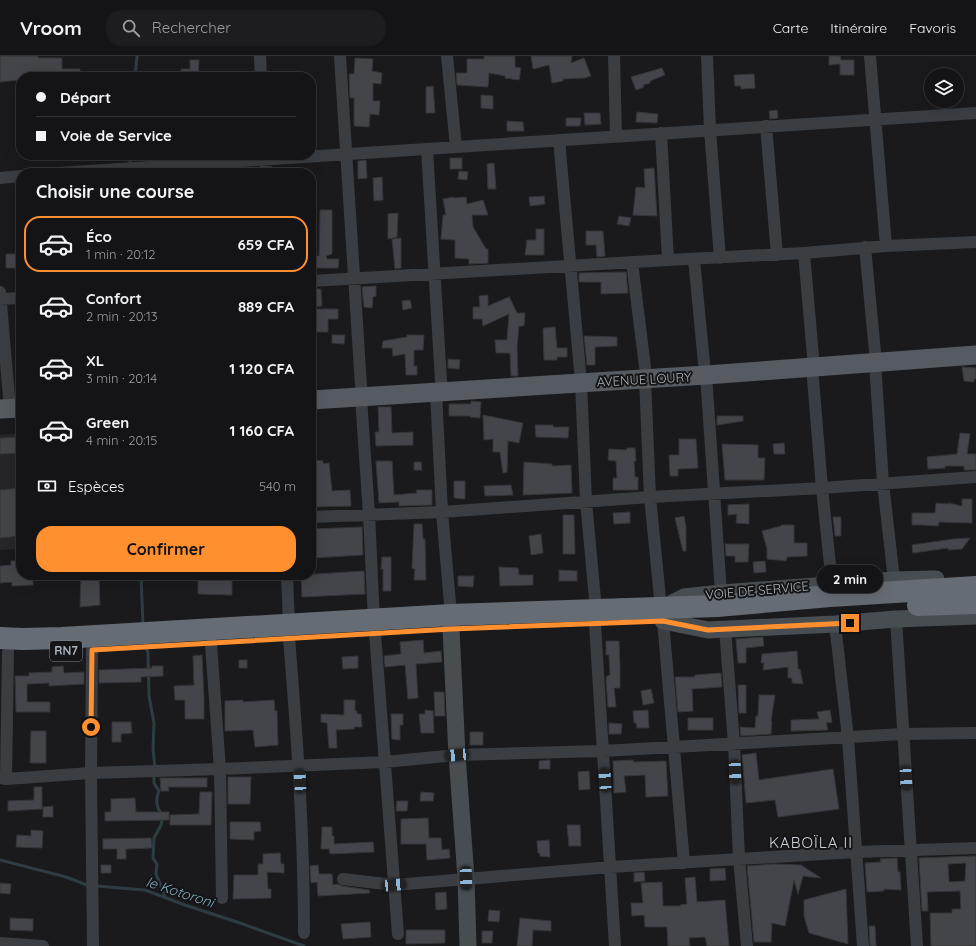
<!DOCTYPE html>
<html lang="fr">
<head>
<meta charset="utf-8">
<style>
  :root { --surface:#141416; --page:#1d1d1f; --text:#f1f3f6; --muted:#9d9ea1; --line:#333335; --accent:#ff8f2f }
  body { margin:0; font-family:Quicksand,sans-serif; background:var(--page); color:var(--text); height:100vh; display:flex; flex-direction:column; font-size:15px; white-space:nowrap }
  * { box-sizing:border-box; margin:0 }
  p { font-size:13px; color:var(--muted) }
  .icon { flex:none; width:22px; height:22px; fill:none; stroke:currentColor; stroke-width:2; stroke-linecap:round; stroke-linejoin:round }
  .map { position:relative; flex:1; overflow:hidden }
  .drawer { position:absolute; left:16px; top:112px; width:300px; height:412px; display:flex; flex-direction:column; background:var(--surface); border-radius:16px; box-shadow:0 4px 16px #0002,0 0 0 1px var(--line) }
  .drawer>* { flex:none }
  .guide { position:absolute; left:16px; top:16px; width:300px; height:88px; border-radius:16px; box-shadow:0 4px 16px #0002,0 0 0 1px var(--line); display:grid; align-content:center; height:88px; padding:0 20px; background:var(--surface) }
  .fabs { position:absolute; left:924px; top:12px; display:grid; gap:8px }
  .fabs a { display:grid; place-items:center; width:40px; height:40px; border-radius:50%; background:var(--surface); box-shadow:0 4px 16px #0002,0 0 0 1px var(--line); font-size:20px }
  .end { position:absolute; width:18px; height:18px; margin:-9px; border:5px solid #ff8f2f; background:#111; box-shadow:0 0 0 2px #111 }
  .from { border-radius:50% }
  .bubble { position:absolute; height:28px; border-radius:14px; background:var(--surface); box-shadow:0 4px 16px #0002,0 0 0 1px var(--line); font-size:13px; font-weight:700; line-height:28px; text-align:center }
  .car { position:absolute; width:12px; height:24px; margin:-12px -6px; border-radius:5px; box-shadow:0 0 3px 1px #0007; background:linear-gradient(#222 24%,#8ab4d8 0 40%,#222 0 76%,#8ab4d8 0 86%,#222 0) }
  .guide b { display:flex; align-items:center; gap:14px; height:38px; font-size:15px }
  .guide b+b { border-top:1px solid var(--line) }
  .guide i { width:10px; height:10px; background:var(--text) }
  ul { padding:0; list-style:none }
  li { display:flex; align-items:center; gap:12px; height:56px; margin:0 8px 6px; padding:0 12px; border:2px solid transparent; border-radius:16px }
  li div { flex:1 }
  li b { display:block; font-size:15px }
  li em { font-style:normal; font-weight:700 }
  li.selected { border-color:var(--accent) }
  li>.icon { width:36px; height:36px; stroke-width:1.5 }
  h2 { padding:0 20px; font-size:18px; line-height:48px }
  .pay { display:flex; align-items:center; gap:10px; height:44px; padding:0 20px; font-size:15px }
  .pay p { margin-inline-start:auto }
  .cta { display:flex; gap:8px; margin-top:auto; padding:8px 20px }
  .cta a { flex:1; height:46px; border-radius:16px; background:var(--accent); color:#111; font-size:16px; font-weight:700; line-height:46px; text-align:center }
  header { display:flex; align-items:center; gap:24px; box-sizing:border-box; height:56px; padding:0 20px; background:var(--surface); border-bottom:1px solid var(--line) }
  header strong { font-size:19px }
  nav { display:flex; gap:22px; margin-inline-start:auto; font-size:14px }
  .search { width:280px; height:36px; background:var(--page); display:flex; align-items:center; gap:10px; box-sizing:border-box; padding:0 14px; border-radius:16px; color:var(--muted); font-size:15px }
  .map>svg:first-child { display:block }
</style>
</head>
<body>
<header>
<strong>Vroom</strong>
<div class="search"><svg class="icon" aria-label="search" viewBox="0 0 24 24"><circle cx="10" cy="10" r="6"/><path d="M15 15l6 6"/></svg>Rechercher</div>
<nav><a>Carte</a><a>Itinéraire</a><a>Favoris</a></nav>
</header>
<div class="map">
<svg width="976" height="890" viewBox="0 0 976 890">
  <rect width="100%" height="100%" fill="#1a1a1d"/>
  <path fill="#26262a" d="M21,377V493L0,494V379Z"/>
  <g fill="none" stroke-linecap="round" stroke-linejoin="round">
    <path stroke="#2e3d42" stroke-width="3" d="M135,21L137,0
      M130,109V99
      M141,519L143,569
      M144,585L148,597L149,640L154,667L153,693L155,712
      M154,717V727L159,735C155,744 156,752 163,760L161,769L154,782L153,802L157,808L156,818L166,842
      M0,804L66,821L87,829L90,830
      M96,830L145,834L185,849L240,867L304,890"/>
  </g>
  <path fill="#44454a" stroke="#343539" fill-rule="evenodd" d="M0,0H38V2H62V13H80V21H21V24L0,26Z
    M484,0H515V11L521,12L519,24L505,22V20L489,17L488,31L457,29L456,17H467V3H484Z
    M531,0H572L571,7L584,2L591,20L585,22L563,23V25L552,27L549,9L533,13Z
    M829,0H840L841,4H854V19H840V8L829,9Z
    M355,2L373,3L372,15L382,17L381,28L373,27V45H380L379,59L370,58L369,71L354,70V42H350L349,18H354Z
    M190,4H199L198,21H181V13H190Z
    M662,12L665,19L650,25V27L643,29L644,31L636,34L631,21Z
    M754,18L755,32L741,33V30H735L734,19Z
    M433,30L435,57H426V31Z
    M481,39L493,40V53L481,52Z
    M777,54L778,62L770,63L769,55Z
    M637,56L658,58L657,67L636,66Z
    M584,57H600L601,68L585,69Z
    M566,62H581L580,70H566Z
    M507,65L523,66L524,75H507Z
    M450,102H462V113H450Z
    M366,104L367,122L358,123V105Z
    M494,107L496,133H488L487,108Z
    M654,112L657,160L633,159L636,131L645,132L644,113Z
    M459,115L468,116L467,124L458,123Z
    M382,121L383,144L374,145L373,122Z
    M544,140L545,148L530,150L529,141Z
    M453,141V142L466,141L467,148L483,144L488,159H472L473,171L486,193H488V207L469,208V203L455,202V184L441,183L443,159H446L443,143Z
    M320,154H332V198L326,200L327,203H339L338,212H311V200H319Z
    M398,157L397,181L388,183V158Z
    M619,160L631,162L629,170L617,168Z
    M536,173H544V199H525L527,184H536Z
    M586,175H603L605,200L597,201L596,189H586Z
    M401,182V212L395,213L392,183Z
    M6,198H17V212H6Z
    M626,216L628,237L601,238V226H579V217Z
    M376,230V240L373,241L372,252L364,251L362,231Z
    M311,233H321L322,250L311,251Z
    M488,239V250L509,241V240L517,257H525L524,270H519L517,291L518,320H511L510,297H496L495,284H507L509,258L483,270L482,263H473V251H480L479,240Z
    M410,244L412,252L403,254L402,245Z
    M315,253H338V263H328V276H311V268H316Z
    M555,271L557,292H567V301H557V304H544L543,273L544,272Z
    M332,279H345L344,288L332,287Z
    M407,279H424L423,294H414V310H417V319H406L405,298L393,300L392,292H382L383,285L407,281Z
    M584,280L617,281V290L595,291V309H587Z
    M448,303L460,304L459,313L448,312Z
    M962,311L976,312V323H974V326L964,325Z
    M471,345L481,346L480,362L470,361V360H449V348H471Z
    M378,351H391L392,377L413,376V389L376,390L375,376H379Z
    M483,359L523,367L519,387L508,385L507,416L503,417L500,396H493V383L484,384Z
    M717,360H743V365L717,369Z
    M535,369H553V371H569L568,382L536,381Z
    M960,377L970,378L967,398H976V414H964V410H945V412L928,413L927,401L957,398Z
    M21,381V397L0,398V382Z
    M679,383H696L698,412L678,413V420H670L669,399H679Z
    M784,387L785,398H774L773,388Z
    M722,388L758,389V402H765L764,424H725Z
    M627,392H635L636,405H634L635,421H638V434H613V422H617L616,405L608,404L609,393L627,394Z
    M315,404L323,405V408L329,407L332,435L350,434L351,450L311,451V419H314Z
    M376,405H392L394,439L417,437L416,434H432V449L399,450V446L379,447Z
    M414,406H421L422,414H414Z
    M524,406L552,408V410L571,409L572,437L523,439Z
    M454,425H465V443L454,442Z
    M511,429L513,439L485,440L484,430Z
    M21,432V480L0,482V434Z
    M962,443H972V467L939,466L938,470L922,469H912V457H935L936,447L948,448V447L962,450Z
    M749,448V468L736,467L737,458L728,459V449Z
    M630,456V467L614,468L613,457Z
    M563,459H574L575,498H563Z
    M684,460L686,471V495H683L675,462Z
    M833,461H841V480H835Z
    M414,468H422L423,483H425L426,524H414L415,513L412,512Z
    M781,469H794V487H807V500L787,501L786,505L767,503V493L762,475L781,470Z
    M362,471L363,499L311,502V473Z
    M541,478L543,497L531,499L529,480Z
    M970,482L962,493L948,494V492L913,497L912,489L953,483Z
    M725,488H749L748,506H735V500H726Z
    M382,501H391V535H383V513H381Z
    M11,505H21V519H33V529L12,530V526L0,527V510L11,509Z
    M765,505L766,516L754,517L753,506Z
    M499,511L518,512L519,519H533V529L500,530Z
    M559,514L577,515V525H559Z
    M364,515L365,538L302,541L301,519Z
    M81,519H99L100,549L80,551Z
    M458,520H474L473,531L458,530Z
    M232,523V539L198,538V524Z
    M763,581L764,590L746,592V607H738L736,583Z
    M423,584L424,597L441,595L442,606L416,608L418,642L408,643L405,609L385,611L384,600L401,598L400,586Z
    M606,585H619L620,609V632H614L616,651H608L606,623L607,620L610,619L609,599H606Z
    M797,595L798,613H800L803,628L792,627V622H788V611L763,614L764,607H761L762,598Z
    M202,599L204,643V663H185V644H175L174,630L194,629L193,600Z
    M358,600V612L343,613L342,601Z
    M239,604H247V612H239Z
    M63,610L64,617L84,616V628L49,630V627L27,628V646H50V656H16L15,620H29V617L52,616V611Z
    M152,610H163V620L141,621V626L99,627V614L152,612Z
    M721,617L722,631L692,633L693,655L678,656L675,621H695V619Z
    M738,629H746V657H739Z
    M651,633L654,647L643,649L641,635Z
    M434,636H444L445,660H435Z
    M759,639H775L771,665H772L771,678L741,680L740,671L755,672L756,660H758Z
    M243,644V646L274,644L275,655H277L278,689L255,691L253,674L225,675V645Z
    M344,644H355V655H357V658H361L362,671H354V673L336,674L337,692H329L327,667L321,666V658L344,659Z
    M425,654L433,655L434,677H421L419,658H425Z
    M648,654L649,672H637L636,667H634L633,655Z
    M830,654L832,666L826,667L828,674L791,675V664L819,663L817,656Z
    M391,658H403V669H400V684L392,683Z
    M688,662H713V674H688Z
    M112,666H131L132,677L121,678V686H112Z
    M609,667L622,668L621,678H609Z
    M31,675H46V707H30Z
    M470,676H483V689H470Z
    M756,697L759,724L833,713L839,753L778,761L775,744L746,747L742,699Z
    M550,704V713H539V705Z
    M633,704V706L666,705L668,740L646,741L645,719L624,720L626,736L614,737L613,705Z
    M589,715L590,733L579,734L578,716Z
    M228,721H251L250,748H228Z
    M160,722H207V731H168L169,735H161Z
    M34,731H42V753L8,755V745L34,744Z
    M200,736H212L211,769H170V759L199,758Z
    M421,736L434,737L433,745H420Z
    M135,742L136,756H169V764L105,765V756H111V743Z
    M397,745H408L407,755H396Z
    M53,750V761H43V751Z
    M428,762L429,782H441L442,794L449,793L450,802L427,804L426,788H401V763Z
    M230,766H260L261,775L254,776V784L230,783Z
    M567,769H580L581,790H569Z
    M322,771H332V780H334V788L373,786L374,796L330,798L329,793H321Z
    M31,774L43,775L42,792L16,791L17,779L31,780Z
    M151,782L152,792L126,793V803H117V793H103V783Z
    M549,784L550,801L540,800V797H538L537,785Z
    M280,797L281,808H284V817L267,816L268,833H271V842L233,843L234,819H258V808H263V798Z
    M976,800V890H931L930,857H952V853H961L960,835L927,836L928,855H922L919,802ZM966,807L965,825L949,826L948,808Z
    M897,802L898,816H900L901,834L884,833V835L867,836L865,807L881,806L880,803Z
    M774,808L801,809L821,822L803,820L798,838L794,824L785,870L772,867L771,886H754L747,810Z
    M101,809H111V817H101Z
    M318,809L319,818H332L333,829L338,828L342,830L369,834L370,837L318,840L317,826L311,827L310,810Z
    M725,812L726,824L710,825V813Z
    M644,816L645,825L634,826V817Z
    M695,821L697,846L725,844L729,890H707L705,881L689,882L690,890H668L667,871H645L644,859L632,860L631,847H643L641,827L662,826L663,850H681L680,849L687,848L685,822Z
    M0,827L11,828L10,838L0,837Z
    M846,833L848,888L809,877L804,860V844Z
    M446,836L447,853L436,854L435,837Z
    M489,854L500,855L499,866L488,865Z
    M10,862L33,863V875L10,874Z
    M520,862L551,865V875L533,874L532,890H517Z
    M370,866L371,881L343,883L341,868Z
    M869,870H875L876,890H870Z
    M406,874H445V887L406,888Z
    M482,875H493L492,887H482Z"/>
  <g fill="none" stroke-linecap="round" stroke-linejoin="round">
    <path stroke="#3a3d42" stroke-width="12" d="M260,0L261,21
      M340,0L361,330
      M447,0L456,91
      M614,0L616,80
      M707,0L710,74L720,202
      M870,0L886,190
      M766,70L777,199
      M661,77L668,204
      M559,84L580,315
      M427,93L441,325
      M265,99L266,117
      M59,117L976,57
      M0,122L21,120
      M865,191L875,296
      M804,197L813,300
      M694,203L704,307
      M632,206L645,311
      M311,225L668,204L804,197L886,190L976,186
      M0,236L10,353
      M0,243L21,242
      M875,307L883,427L894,524
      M812,311L822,432L832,528
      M706,319L721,537
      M645,323L650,441L661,552
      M581,327L586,445L596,554
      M436,336L442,456L451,559
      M361,342L369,458L374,564
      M311,461L442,456L650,441L822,432L976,421
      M287,519L289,569
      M896,563L917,890
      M663,565L684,807
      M595,568L615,890
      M835,568L848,682L863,890
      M725,573L734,687L739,803L747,890
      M375,577L398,878
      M289,582C297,680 304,778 304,877
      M211,588L220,713L222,842
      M92,594L91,717L93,890
      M0,722L6,723L91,717L220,713L385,706L457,699L603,695L903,678L976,677
      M6,723L8,596
      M343,823L394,829L611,811L739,803L856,796L976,792
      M0,887L43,890"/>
    <path stroke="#484d52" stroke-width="17" d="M672,547L684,541L721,537L894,524L936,523
      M663,565L708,574L835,568L896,563L976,560
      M451,573L457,699L466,822L468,890"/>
    <path stroke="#565b61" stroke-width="19" d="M311,344L706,319L976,299
      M0,353L21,352"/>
    <path stroke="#666c73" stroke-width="22" d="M918,549L976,547
      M0,582L23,583L62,582L451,559L717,550L830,540L976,531"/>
  </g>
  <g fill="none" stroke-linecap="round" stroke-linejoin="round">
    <path stroke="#ff8f2f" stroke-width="5" d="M91,671L92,594L451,573L663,565L708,574L850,567"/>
  </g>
  <g text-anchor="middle" stroke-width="4" stroke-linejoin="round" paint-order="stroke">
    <rect fill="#151518" stroke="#7e848c" stroke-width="1" x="50" y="585" width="32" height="20" rx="3"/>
    <g font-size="12" font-weight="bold" fill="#abb4bd">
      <text x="66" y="599">RN7</text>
    </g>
    <g font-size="13" fill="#abb4bd" stroke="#151518">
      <text transform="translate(644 323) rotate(-3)" y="5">AVENUE LOURY</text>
      <text transform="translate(757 534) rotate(-5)" y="5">VOIE DE SERVICE</text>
    </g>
    <g font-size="14" font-style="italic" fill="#80abba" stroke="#151518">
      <text transform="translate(180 836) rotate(18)" y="5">le Kotoroni</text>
    </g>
    <g font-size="15" letter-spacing="1" fill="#cdd2d9" stroke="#151518">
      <text x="811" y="792">KABOÏLA II</text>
    </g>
  </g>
</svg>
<div class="fabs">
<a><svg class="icon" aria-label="layers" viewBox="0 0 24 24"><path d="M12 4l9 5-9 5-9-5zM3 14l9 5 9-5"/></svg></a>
</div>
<i class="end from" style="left:91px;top:671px"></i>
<i class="end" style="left:850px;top:567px"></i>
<div class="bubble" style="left:817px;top:509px;width:66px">2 min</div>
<i class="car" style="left:457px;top:699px;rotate:265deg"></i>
<i class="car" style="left:735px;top:716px;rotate:178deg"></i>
<i class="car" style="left:906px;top:722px;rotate:177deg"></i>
<i class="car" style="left:605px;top:724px;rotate:356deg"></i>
<i class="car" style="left:300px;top:725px;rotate:357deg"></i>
<i class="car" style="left:466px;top:822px;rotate:178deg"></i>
<i class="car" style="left:394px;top:829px;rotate:85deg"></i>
<div class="guide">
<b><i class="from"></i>Départ</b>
<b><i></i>Voie de Service</b>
</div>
<section class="drawer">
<h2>Choisir une course</h2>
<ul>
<li class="selected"><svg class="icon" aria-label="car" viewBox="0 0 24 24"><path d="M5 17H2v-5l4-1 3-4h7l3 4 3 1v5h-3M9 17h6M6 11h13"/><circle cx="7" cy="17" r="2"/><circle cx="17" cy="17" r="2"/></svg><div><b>Éco</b><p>1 min · 20:12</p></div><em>659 CFA</em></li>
<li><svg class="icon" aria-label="car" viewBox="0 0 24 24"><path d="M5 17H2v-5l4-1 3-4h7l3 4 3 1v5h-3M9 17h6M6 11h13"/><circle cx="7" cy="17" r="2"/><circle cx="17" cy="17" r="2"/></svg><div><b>Confort</b><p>2 min · 20:13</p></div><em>889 CFA</em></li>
<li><svg class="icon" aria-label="car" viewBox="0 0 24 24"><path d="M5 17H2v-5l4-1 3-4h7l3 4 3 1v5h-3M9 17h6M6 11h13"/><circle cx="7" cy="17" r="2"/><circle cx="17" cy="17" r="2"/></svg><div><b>XL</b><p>3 min · 20:14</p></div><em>1 120 CFA</em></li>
<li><svg class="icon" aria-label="car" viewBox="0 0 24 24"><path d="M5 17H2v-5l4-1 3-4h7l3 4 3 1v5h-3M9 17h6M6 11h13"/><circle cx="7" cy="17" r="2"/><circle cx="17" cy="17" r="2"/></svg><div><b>Green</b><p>4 min · 20:15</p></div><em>1 160 CFA</em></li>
</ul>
<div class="pay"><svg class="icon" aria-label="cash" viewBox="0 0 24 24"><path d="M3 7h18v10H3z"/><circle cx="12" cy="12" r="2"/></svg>Espèces<p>540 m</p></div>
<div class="cta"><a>Confirmer</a></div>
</section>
</div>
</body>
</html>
